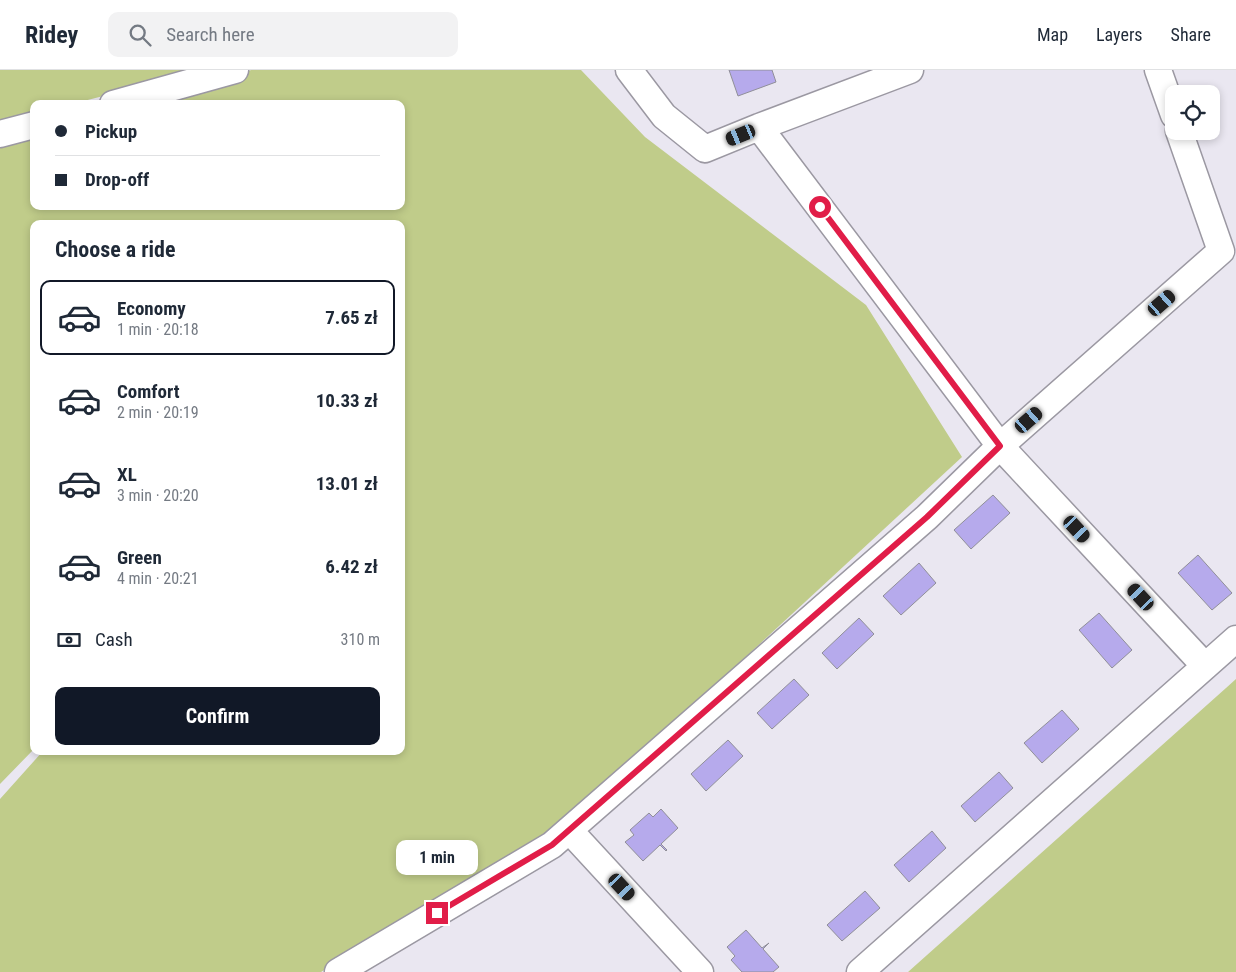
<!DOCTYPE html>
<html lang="en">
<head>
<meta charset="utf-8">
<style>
  :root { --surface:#fff; --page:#f2f2f3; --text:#1f2937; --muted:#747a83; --line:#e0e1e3; --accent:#111827 }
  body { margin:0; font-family:"Roboto Condensed",sans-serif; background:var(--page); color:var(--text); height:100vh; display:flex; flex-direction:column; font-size:19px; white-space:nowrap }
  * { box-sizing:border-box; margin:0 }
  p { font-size:16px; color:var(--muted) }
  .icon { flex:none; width:28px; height:28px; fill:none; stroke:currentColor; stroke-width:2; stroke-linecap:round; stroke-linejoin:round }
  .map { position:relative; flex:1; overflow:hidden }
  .details { position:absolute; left:30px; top:150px; width:375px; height:535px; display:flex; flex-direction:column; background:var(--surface); border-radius:10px; box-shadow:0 2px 8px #0003 }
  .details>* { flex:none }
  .guide { position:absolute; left:30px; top:30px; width:375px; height:110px; border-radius:10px; box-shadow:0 2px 8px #0003; display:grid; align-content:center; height:110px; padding:0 25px; background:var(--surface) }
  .tools { position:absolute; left:1165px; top:15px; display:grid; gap:10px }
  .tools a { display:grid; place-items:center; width:55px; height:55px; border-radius:10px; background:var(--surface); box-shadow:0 2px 8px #0003; font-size:25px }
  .end { position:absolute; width:22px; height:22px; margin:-11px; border:6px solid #e11d48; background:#fff; box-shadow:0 0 0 2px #fff }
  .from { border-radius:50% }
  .bubble { position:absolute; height:35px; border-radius:10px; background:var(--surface); box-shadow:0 2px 8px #0003; font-size:16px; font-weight:700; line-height:35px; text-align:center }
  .car { position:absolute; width:15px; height:30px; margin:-15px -8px; border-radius:6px; box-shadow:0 0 4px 1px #0007; background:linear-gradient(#222 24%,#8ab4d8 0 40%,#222 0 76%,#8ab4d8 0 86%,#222 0) }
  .guide b { display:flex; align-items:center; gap:18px; height:48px; font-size:19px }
  .guide b+b { border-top:1px solid var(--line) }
  .guide i { width:12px; height:12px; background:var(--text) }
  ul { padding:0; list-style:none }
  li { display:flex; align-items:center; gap:15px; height:75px; margin:0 10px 8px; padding:0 15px; border:2px solid transparent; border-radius:10px }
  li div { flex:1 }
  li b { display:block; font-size:19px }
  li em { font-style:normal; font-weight:700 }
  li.current { border-color:var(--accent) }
  li>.icon { width:45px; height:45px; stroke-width:1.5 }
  h2 { padding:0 25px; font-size:22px; line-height:60px }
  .pay { display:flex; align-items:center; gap:12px; height:55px; padding:0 25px; font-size:19px }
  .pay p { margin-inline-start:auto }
  .primary-button { display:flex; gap:10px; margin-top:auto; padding:10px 25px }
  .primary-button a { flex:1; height:58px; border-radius:10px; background:var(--accent); color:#fff; font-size:20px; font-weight:700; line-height:58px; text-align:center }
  header { display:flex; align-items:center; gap:30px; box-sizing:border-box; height:70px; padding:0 25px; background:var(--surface); border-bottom:1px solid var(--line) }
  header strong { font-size:24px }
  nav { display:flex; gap:28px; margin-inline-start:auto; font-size:18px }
  .search { width:350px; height:45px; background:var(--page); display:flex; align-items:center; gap:12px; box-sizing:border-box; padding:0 18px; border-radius:10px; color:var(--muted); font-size:19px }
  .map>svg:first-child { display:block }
</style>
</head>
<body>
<header>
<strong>Ridey</strong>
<div class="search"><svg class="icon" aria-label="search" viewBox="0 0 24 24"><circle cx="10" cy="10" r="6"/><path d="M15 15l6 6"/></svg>Search here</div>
<nav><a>Map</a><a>Layers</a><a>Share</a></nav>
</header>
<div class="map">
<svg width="1236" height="902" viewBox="0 0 1236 902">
  <rect width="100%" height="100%" fill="#eae7f1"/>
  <path fill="#c0cc8a" d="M0,0H205L72,34H34V43L0,52Z
    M251,0H581L645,67L866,235L962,387L569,750L321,902H0V729L43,681H401V154H34V679L0,714V72L34,63V136H401V34H142L233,9Z
    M1236,609V902H908L1226,618Z"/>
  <path fill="#b6aaec" stroke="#908f98" d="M729,0H772L776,12L738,26Z
    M993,425L1010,443L971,479L954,460Z
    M1198,485L1232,523L1212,540L1178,503Z
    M919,493L936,513L901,545L883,526Z
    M1099,543L1132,580L1112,598L1079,560Z
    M859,548L874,564L837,599L822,583Z
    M794,609L809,625L772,659L757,643Z
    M1062,640L1079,659L1042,693L1024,673Z
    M728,670L743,686L706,721L691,704Z
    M999,702L1013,718L975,752L961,736Z
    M661,739L678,758L661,774L667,780L666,781L660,775L643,791L625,772L634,765L630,760L649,743L653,747Z
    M932,761L946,778L909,812L894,795Z
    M865,821L880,838L842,871L827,855Z
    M746,860L762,878L769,873L763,879L779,897L773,902H742L731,890L735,886L727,877Z"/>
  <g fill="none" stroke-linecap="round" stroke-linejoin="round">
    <g stroke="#9b98a2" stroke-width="29">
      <path id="street" d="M629,0L664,46L705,79L759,57L1000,376L1205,596
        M1158,0L1174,45
        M113,34L235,0
        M759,57L910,0
        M0,64L34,55
        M569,760L700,902
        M338,902L552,775L927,447L1000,376L1221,181L1179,61
        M860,902L1236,569"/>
    </g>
    <use href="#street" stroke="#fff" stroke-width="26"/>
  </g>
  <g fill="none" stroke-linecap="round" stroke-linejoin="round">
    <path stroke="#e11d48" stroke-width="6" d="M437,843L552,775L927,447L1000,376L820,137"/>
  </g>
</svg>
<div class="tools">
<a><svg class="icon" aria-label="locate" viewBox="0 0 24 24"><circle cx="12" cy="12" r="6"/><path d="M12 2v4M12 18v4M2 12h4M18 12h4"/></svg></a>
</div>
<i class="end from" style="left:820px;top:137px"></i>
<i class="end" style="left:437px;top:843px"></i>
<div class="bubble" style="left:396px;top:770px;width:82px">1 min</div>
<i class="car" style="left:741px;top:65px;rotate:248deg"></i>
<i class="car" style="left:1162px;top:233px;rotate:49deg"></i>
<i class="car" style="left:1029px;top:350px;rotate:49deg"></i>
<i class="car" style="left:1077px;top:459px;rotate:137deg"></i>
<i class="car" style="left:1141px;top:527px;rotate:317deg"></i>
<i class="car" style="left:622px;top:817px;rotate:137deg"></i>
<div class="guide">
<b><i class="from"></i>Pickup</b>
<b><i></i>Drop-off</b>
</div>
<section class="details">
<h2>Choose a ride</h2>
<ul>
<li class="current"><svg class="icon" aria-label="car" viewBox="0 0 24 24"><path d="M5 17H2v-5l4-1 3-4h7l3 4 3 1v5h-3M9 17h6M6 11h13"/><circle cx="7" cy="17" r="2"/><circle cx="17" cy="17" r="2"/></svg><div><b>Economy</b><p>1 min · 20:18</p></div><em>7.65 zł</em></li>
<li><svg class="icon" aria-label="car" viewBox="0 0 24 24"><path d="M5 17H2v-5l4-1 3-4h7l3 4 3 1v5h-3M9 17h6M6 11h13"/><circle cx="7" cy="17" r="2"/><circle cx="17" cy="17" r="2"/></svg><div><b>Comfort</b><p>2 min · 20:19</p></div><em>10.33 zł</em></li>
<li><svg class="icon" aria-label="car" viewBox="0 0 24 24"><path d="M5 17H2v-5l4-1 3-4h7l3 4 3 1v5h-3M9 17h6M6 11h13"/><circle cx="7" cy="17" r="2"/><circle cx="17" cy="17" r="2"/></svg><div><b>XL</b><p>3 min · 20:20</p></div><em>13.01 zł</em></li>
<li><svg class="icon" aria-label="car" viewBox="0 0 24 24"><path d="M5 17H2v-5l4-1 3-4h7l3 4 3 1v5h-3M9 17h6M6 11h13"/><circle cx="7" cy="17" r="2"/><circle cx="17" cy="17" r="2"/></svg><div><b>Green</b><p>4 min · 20:21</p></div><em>6.42 zł</em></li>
</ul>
<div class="pay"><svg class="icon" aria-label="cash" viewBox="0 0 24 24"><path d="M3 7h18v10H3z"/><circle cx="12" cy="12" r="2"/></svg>Cash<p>310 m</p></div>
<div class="primary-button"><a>Confirm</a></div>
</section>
</div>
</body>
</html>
